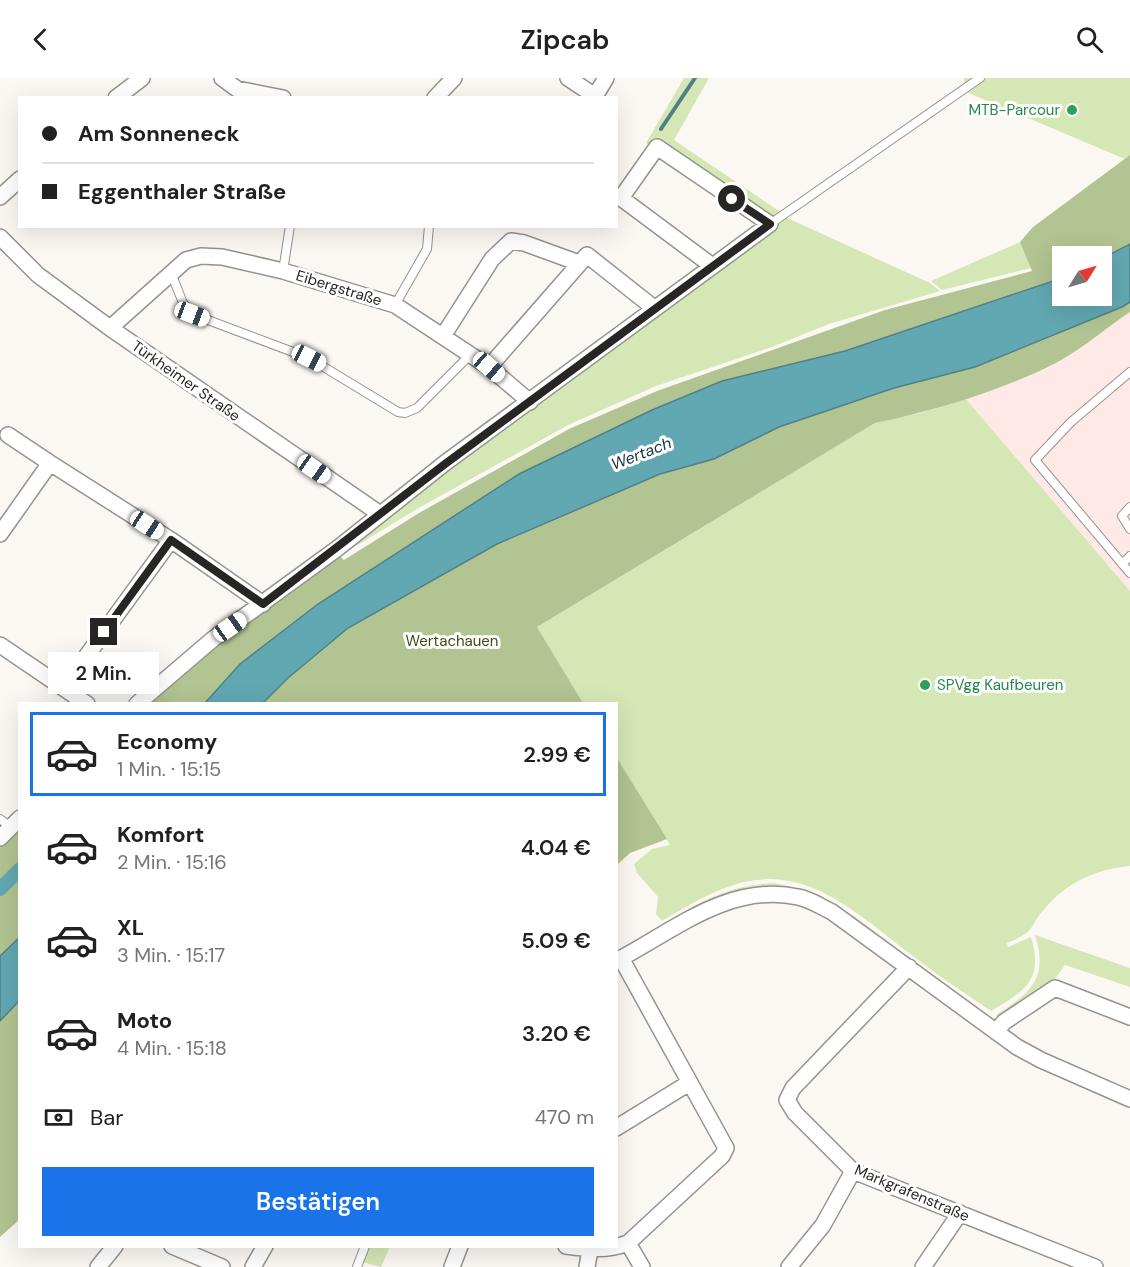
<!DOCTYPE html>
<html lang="de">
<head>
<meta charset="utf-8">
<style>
  :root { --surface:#fff; --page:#f2f2f2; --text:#202124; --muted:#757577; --line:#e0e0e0; --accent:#1a73e8 }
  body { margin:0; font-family:"DM Sans",sans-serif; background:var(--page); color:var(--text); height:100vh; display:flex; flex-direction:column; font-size:22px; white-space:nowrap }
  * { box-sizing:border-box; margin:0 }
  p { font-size:20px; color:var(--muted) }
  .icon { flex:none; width:33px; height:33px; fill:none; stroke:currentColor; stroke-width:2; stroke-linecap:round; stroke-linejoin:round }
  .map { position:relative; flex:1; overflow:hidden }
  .drawer { position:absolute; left:18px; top:624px; width:600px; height:546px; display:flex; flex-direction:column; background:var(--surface); border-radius:0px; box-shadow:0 6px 24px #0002 }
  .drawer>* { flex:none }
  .guide { position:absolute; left:18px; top:18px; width:600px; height:132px; border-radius:0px; box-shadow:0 6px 24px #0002; display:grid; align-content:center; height:132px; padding:0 24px; background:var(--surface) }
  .needle { width:39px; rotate:53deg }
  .controls { position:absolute; left:1052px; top:168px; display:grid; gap:12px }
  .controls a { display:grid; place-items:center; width:60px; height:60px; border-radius:0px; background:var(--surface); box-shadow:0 6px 24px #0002; font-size:30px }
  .end { position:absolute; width:27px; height:27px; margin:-14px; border:8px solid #272624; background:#fff; box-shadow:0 0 0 3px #fff }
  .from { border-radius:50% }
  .bubble { position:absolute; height:42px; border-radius:0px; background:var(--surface); box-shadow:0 6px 24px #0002; font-size:20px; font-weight:600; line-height:42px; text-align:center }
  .car { position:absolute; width:18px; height:36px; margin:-18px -9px; border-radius:8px; box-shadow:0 0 4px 2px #0007; background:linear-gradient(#fff 24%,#345 0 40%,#fff 0 76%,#345 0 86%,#fff 0) }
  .guide b { display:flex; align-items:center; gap:21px; height:57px; font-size:22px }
  .guide b+b { border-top:2px solid var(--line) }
  .guide i { width:15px; height:15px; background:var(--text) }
  ul { padding:10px 0 0; list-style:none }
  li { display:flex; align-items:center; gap:18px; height:84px; margin:0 12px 9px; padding:0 12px; border:3px solid transparent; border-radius:0px }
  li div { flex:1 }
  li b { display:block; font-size:22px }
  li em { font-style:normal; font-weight:600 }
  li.selected { border-color:var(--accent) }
  li>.icon { width:54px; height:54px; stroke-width:1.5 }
  .pay { display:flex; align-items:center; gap:15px; height:66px; padding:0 24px; font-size:22px }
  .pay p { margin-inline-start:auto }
  .cta { display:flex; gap:12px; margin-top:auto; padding:12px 24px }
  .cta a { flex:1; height:69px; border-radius:0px; background:var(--accent); color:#fff; font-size:24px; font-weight:600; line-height:69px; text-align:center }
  header { display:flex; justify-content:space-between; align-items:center; height:78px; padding:0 24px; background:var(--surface); font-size:27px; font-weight:600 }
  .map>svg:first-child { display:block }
</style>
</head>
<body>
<header><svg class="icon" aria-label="back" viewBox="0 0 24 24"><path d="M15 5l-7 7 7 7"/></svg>Zipcab<svg class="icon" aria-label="search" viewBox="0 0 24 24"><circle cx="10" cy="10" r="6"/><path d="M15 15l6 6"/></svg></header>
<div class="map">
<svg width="1130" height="1189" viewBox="0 0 1130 1189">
  <rect width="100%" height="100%" fill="#fbf8f3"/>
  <path fill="#fee9e6" d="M1130,234V513L966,321L1048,290Z"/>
  <path fill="#d6e7b6" d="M684,0H709L674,62L782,135L770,144L646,65Z
    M964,0H1130V77L1125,81L964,13Z
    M785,139L930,205L940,213L829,246L772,269L656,308L568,347L417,431L346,474L342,469Z
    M1020,164L1031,190L942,212L931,203Z
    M966,321L1130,513V788C1098,791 1069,803 1047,828C1028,848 1038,853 1007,865L1008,869L1031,859C1044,902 1025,913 991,933C965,915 938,898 913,878C871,847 826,802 771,801C731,801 695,823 662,843L656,836L658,819L637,795L634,786L652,771L670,767L617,680L616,626L583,625L537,549L875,345L920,335Z
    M773,805C832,814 865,847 911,882L909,885L774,809C741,810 712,821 683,837L682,835C710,817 740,807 773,805Z
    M1035,857L1130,890V909L1065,887L1050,908L1004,941L996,937C1030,915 1049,901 1035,857Z
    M368,1169H390L381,1189L362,1184Z"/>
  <path fill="#b2c491" d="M1130,77V166L1101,181L1062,178V200L1058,202L845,273L722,303L652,332L519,396L318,526L240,586L205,625L146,626L216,564L338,476L344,482L419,435L569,351L657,313L885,232L1032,193L1020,164L1033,149Z
    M1130,224V234C1103,252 1075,277 1046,290C992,315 933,333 875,345L537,549L583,625L263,626L288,600L348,550L497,466L660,396L714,381L779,349L894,310L975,289L1122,229Z
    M617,680L667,761L630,775L617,787Z
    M19,747V860L0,878V767Z
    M19,923V1142L0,1159V943Z"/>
  <path fill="#62a8b2" stroke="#508187" stroke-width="1.5" d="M1130,166V224L1122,229L975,289L894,310L779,349L714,381L660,396L497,466L348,550L288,600L263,625H205L240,586L318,526L519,396L652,332L722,303L845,273L1062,200V218H1101V181Z
    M19,860V923L0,943V878Z"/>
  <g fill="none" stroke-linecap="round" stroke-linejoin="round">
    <path stroke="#508187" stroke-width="4" d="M661,51L695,0"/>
    <path stroke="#62a8b2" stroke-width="14" d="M0,811L20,791"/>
    <g stroke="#95938e" stroke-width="10">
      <path id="service" d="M770,146L980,0
        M283,193L290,148
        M171,195L183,225L192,236L309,280L398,334L405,335L417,330L471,276
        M395,227L427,171L429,148
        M1130,294L1071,344L1035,382L1130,495
        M1130,429L1122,438L1130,451
        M1122,486L1130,478
        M0,741L11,749
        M357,1189L365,1168"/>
    </g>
    <g stroke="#95938e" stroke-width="18">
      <path id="minor" d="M222,0L237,11L283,20
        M568,0L595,18
        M116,20L142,0
        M435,20L454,0
        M594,20L606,0
        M0,119L20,101
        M0,159L38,197L110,250L380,436
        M110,250L186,182L201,178L222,179L283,193L395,227L489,289L530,324
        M443,258L492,181L511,163L524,165L579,185
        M489,289L587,177L654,230
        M8,357L50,385
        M0,456L50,385L171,462L263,526
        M0,567L87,626
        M64,609L171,462
        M137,626L213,561L338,470L445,385L770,146L657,69L621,120L711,187
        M0,760L20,740
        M616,883C673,853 730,804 798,819C810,821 821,829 832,834L1017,969L1041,982L1130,1021
        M909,889L793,1010L787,1022L795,1035L853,1093L1095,1189
        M996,954L1004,944L1055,910L1130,939
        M616,1050L689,1005
        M628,1165L642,1189
        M172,1168L222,1189
        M566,1168C588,1171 607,1173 628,1165L722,1078L726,1070L621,880
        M98,1189L115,1168
        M253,1189L265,1168
        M452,1189L460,1168
        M587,1189L590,1172
        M789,1189L823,1147L853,1093
        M923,1189L960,1135"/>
    </g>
    <use href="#service" stroke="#fff" stroke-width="8"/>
    <use href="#minor" stroke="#fff" stroke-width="15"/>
  </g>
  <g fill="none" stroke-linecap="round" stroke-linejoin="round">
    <path stroke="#272624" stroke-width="8" d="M104,554L171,462L263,526L445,386L770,146L732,121"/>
  </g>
  <g fill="#2e9e5b" stroke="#fff" stroke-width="2">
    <circle cx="1072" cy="32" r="6"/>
    <circle cx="925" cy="607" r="6"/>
  </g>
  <g text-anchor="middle" stroke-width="6" stroke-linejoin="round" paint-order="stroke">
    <g font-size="15" fill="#27864d" stroke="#fff" text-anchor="end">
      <text x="1060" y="37">MTB-Parcour</text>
      <text x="937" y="612" text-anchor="start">SPVgg Kaufbeuren</text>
    </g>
    <g font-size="15" fill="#272624" stroke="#fff">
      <text transform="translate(339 210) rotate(17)" y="5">Eibergstraße</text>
      <text transform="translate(186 303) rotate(35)" y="5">Türkheimer Straße</text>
      <text transform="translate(912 1115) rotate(23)" y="5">Markgrafenstraße</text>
    </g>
    <g font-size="15" fill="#3d4c14" stroke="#fff">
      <text x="452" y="568">Wertachauen</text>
    </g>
    <g font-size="16" font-style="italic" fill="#15383d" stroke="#fff">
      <text transform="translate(641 375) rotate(-21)" y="6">Wertach</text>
    </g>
  </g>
</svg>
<div class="controls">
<a><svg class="needle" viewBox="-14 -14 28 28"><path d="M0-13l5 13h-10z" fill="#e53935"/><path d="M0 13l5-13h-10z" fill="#757577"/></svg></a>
</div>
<i class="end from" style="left:732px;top:121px"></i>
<i class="end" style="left:104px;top:554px"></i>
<div class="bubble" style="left:48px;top:574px;width:111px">2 Min.</div>
<i class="car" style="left:192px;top:236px;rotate:111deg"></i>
<i class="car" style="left:309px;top:280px;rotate:117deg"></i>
<i class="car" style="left:489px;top:289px;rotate:131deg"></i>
<i class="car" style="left:314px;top:391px;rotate:125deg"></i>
<i class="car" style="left:147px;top:447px;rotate:123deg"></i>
<i class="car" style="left:230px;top:549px;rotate:55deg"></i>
<div class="guide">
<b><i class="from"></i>Am Sonneneck</b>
<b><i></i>Eggenthaler Straße</b>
</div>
<section class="drawer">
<ul>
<li class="selected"><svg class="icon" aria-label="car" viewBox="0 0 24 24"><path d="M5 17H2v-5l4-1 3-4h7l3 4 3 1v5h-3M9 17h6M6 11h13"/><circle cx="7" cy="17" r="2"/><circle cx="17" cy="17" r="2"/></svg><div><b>Economy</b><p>1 Min. · 15:15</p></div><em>2.99 €</em></li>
<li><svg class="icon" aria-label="car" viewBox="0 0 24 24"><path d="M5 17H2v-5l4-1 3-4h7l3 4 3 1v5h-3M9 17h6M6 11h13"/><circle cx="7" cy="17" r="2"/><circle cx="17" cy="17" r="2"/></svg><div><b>Komfort</b><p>2 Min. · 15:16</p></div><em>4.04 €</em></li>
<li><svg class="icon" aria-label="car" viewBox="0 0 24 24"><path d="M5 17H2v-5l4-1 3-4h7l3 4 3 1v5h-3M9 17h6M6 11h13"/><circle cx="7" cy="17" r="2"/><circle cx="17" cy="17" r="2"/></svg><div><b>XL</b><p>3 Min. · 15:17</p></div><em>5.09 €</em></li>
<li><svg class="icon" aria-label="car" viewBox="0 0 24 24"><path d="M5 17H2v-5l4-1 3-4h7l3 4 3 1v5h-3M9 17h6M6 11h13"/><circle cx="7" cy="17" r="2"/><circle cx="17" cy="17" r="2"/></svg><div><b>Moto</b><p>4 Min. · 15:18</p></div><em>3.20 €</em></li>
</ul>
<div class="pay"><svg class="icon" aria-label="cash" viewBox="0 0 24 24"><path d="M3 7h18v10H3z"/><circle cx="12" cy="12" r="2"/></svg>Bar<p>470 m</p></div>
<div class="cta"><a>Bestätigen</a></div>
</section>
</div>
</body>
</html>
